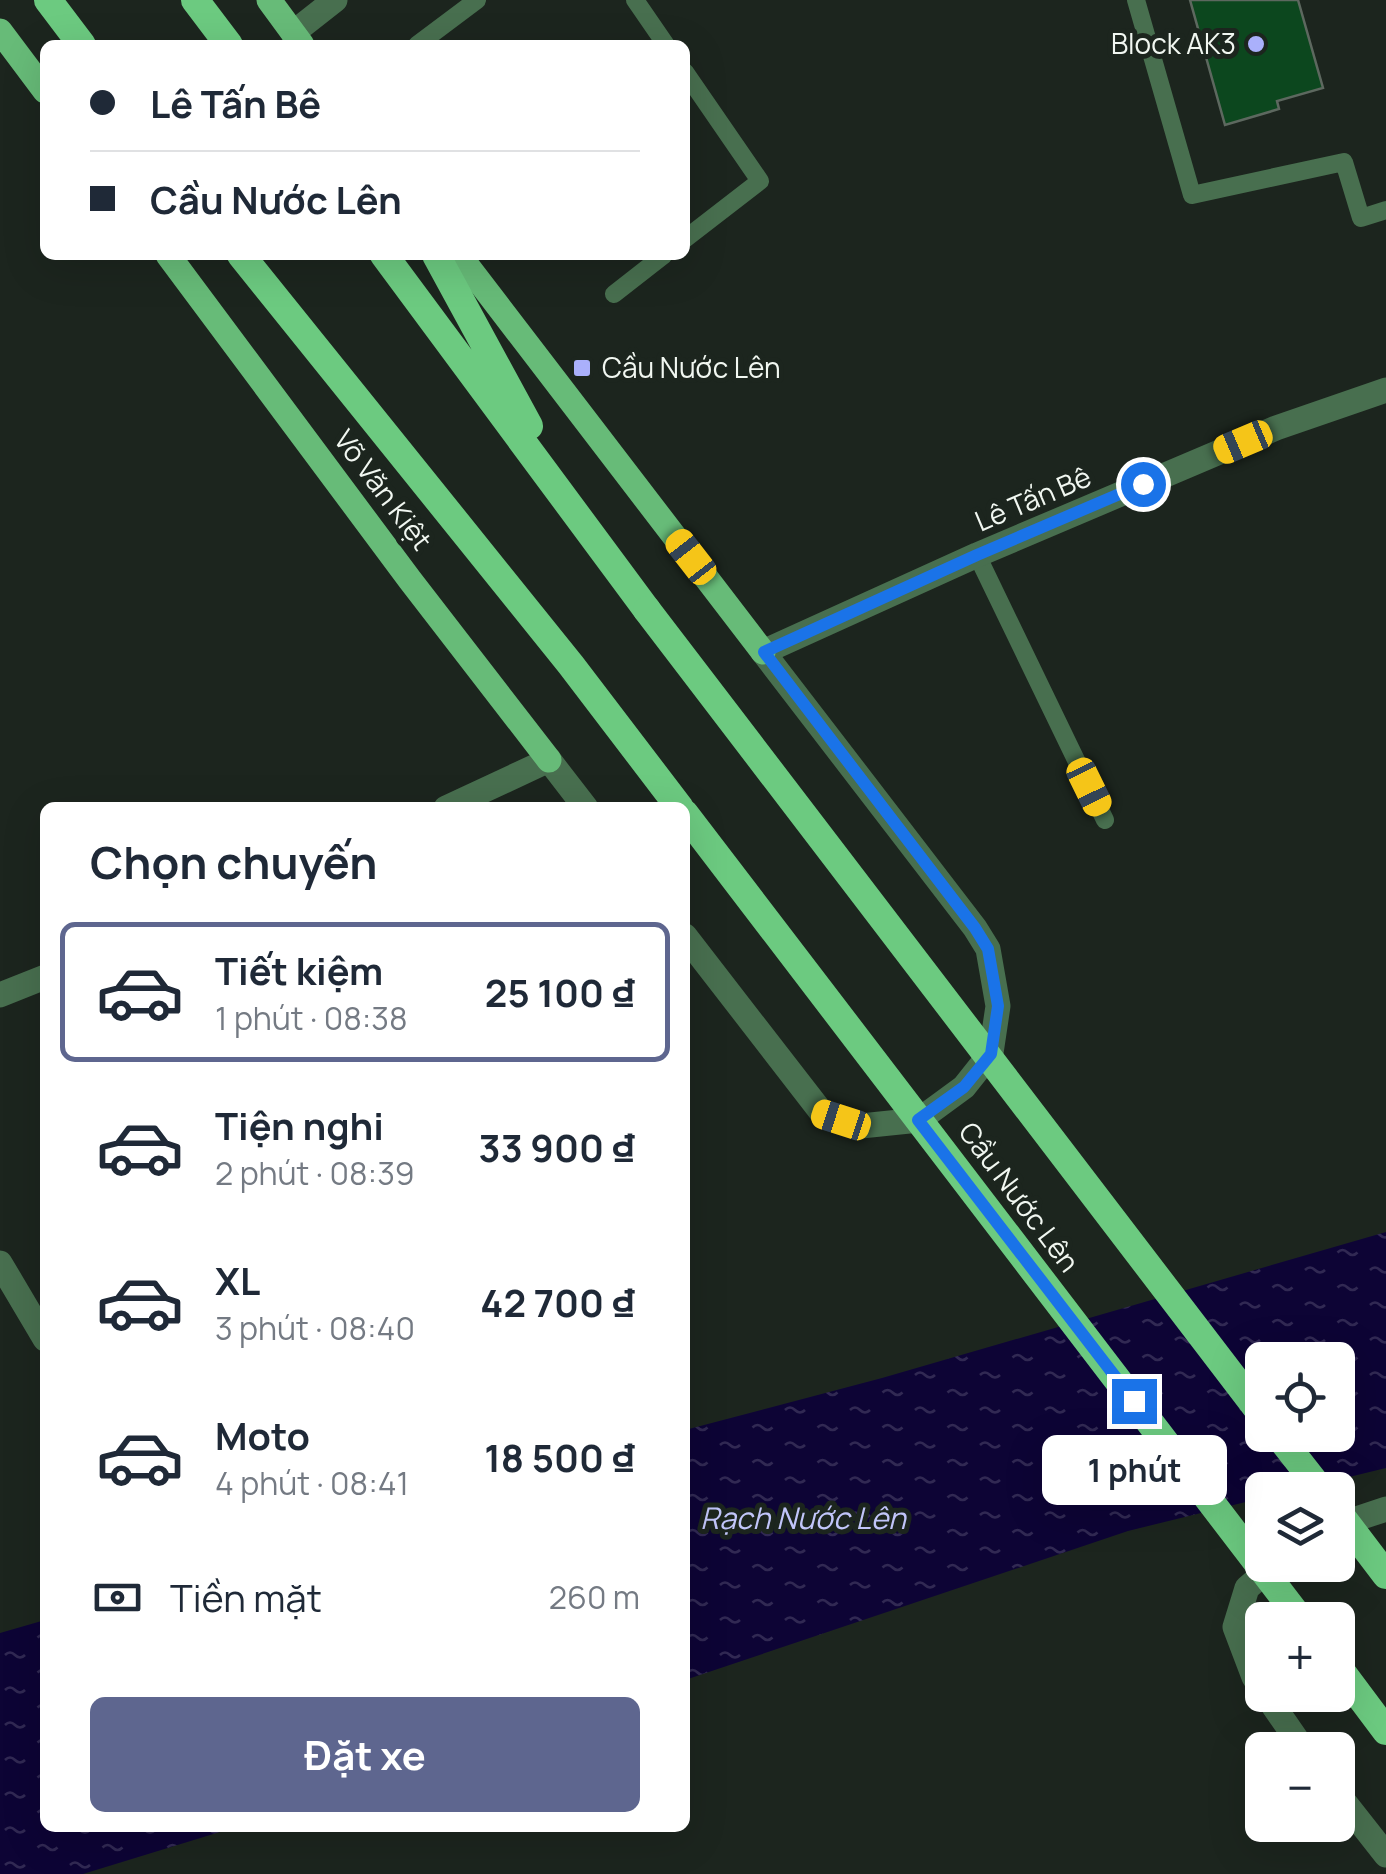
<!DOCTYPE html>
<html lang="vi">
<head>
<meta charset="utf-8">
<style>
  :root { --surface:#fff; --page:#f6f6f7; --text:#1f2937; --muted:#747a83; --line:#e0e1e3; --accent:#5e668f }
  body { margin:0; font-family:Manrope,sans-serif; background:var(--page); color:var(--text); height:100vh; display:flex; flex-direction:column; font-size:38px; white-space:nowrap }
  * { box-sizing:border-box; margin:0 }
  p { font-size:32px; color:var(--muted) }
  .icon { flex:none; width:55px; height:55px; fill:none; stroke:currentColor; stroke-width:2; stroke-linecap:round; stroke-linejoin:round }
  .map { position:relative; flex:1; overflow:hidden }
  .sheet { position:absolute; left:40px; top:802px; width:650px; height:1030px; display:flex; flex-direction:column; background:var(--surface); border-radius:15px; box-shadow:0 10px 40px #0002 }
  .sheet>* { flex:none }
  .guide { position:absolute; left:40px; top:40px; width:650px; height:220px; border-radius:15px; box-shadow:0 10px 40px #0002; display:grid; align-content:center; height:220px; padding:0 50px; background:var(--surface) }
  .fabs { position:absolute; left:1245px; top:1342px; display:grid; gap:20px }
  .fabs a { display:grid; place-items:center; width:110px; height:110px; border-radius:15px; background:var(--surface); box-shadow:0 10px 40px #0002; font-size:50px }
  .end { position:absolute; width:45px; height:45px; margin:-22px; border:12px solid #1a73e8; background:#fff; box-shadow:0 0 0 5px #fff }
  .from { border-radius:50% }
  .bubble { position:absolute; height:70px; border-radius:15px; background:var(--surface); box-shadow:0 10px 40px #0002; font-size:32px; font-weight:700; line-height:70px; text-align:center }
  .car { position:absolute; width:30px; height:60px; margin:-30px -15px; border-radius:12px; box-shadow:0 0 8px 2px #0007; background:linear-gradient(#f5c518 24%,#345 0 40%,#f5c518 0 76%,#345 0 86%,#f5c518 0) }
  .guide b { display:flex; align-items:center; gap:35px; height:95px; font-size:38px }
  .guide b+b { border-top:2px solid var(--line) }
  .guide i { width:25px; height:25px; background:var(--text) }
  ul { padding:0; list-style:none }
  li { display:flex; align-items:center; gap:30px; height:140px; margin:0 20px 15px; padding:0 30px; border:5px solid transparent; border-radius:15px }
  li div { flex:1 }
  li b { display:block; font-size:38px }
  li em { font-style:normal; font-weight:700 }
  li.current { border-color:var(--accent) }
  li>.icon { width:90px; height:90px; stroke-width:1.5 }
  h2 { padding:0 50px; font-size:45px; line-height:120px }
  .pay { display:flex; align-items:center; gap:25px; height:110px; padding:0 50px; font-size:38px }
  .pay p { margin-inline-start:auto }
  .action { display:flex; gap:20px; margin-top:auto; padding:20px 50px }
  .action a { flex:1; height:115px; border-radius:15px; background:var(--accent); color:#fff; font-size:40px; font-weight:700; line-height:115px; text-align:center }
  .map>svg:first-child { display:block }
</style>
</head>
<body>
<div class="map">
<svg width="1386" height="1874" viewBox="0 0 1386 1874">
  <defs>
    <pattern id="water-ripples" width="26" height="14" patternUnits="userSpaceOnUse" patternTransform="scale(2.5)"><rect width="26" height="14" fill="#0d0435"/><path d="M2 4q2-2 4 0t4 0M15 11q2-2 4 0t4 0" fill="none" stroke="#312953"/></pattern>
  </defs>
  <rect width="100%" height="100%" fill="#1c251e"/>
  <path fill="url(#water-ripples)" fill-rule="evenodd" d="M1386,1232V1468L1296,1490H1262V1498L1128,1531L685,1680V1430L882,1378ZM1262,1360H1338V1435H1262Z
    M45,1620V1828H233L83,1874H0V1633Z"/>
  <path fill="#0c471e" stroke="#5d685f" stroke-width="2.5" d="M1190,0H1298L1323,88L1277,101L1279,109L1225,125Z"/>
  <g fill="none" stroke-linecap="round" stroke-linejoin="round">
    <path stroke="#486f4f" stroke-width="18" d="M635,0L666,45
      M1136,0L1192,195L1344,162L1361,218L1386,210
      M417,45L477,0
      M685,72L760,181L685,239
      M614,294L664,255
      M977,555L1105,820"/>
    <path stroke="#486f4f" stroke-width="25" d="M293,33L335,0
      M549,760L586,808
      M685,936L822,1113L861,1126L919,1120L964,1087L991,1053L998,1006L988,949L975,928L763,652
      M0,1263L45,1339
      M1338,1525L1386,1509
      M1262,1690L1254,1677L1235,1627L1247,1588L1274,1565
      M1266,1695L1304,1750
      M1338,1794L1386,1855"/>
    <path stroke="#486f4f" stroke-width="25" d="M763,652L977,555L1276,428L1386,390
      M446,808L549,760
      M0,995L45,977"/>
    <path stroke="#67bb78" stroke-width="25" d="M269,0L302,45
      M0,31L45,91
      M168,255L410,580L549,760
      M459,255L763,652"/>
    <path stroke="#6cca80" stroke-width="28" d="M48,0L82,45
      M195,0L229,45
      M241,255L571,665L680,808
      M384,255L647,610
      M436,255L529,426
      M1278,1435L1321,1490
      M1338,1667L1386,1731"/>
    <path stroke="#6cca80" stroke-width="28" d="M647,610L1262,1415
      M685,814L1301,1620
      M1338,1512L1386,1575"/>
  </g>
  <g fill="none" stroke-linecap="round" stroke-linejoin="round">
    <path stroke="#1a73e8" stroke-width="12" d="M1134,1401L918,1120L964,1087L991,1054L998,1006L988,949L975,928L764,652L977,555L1143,484"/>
  </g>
  <g fill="#aab0fb" stroke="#1c251e" stroke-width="4">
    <circle cx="1256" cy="44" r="10"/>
    <rect x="572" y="358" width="20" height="20" rx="5"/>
  </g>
  <g text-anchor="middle" stroke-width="10" stroke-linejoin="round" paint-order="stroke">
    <g font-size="28" fill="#f1f7f1" stroke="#1c251e" text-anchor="end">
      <text x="1236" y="54">Block AK3</text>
      <text x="602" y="378" text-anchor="start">Cầu Nước Lên</text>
    </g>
    <g font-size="28" fill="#f1f7f1" stroke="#1c251e">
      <text transform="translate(383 490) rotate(53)" y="10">Võ Văn Kiệt</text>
      <text transform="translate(1033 499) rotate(-23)" y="10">Lê Tấn Bê</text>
      <text transform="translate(1019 1197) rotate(53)" y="10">Cầu Nước Lên</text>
    </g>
    <g font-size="30" font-style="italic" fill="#c1c5f9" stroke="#1c251e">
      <text x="803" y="1529">Rạch Nước Lên</text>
    </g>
  </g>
</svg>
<div class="fabs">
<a><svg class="icon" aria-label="locate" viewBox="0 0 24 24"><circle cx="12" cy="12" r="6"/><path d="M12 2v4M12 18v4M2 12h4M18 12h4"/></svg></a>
<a><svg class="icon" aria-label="layers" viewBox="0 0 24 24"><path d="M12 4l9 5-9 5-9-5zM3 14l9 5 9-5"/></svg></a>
<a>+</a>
<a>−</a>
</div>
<i class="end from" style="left:1143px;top:484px"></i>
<i class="end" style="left:1134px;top:1401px"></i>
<div class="bubble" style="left:1042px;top:1435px;width:185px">1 phút</div>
<i class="car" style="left:1243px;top:442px;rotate:247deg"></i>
<i class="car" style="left:691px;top:557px;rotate:322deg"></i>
<i class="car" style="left:1089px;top:787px;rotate:154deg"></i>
<i class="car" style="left:841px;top:1120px;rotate:288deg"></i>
<div class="guide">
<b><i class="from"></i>Lê Tấn Bê</b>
<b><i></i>Cầu Nước Lên</b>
</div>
<section class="sheet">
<h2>Chọn chuyến</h2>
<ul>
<li class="current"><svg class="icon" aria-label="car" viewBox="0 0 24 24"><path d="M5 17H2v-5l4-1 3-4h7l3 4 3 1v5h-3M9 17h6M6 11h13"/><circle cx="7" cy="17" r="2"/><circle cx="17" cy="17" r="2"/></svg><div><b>Tiết kiệm</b><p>1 phút · 08:38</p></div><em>25 100 ₫</em></li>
<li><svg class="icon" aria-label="car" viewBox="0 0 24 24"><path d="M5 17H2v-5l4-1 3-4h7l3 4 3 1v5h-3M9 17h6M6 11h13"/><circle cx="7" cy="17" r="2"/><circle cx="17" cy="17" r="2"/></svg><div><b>Tiện nghi</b><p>2 phút · 08:39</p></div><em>33 900 ₫</em></li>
<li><svg class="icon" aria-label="car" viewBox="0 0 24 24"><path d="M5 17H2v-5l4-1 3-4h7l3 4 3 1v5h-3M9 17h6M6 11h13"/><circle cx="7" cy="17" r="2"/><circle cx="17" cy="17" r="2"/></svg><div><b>XL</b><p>3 phút · 08:40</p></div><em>42 700 ₫</em></li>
<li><svg class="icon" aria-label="car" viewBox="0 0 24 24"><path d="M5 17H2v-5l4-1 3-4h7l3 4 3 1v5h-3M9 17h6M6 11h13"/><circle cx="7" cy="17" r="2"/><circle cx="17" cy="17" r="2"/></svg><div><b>Moto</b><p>4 phút · 08:41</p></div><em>18 500 ₫</em></li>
</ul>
<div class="pay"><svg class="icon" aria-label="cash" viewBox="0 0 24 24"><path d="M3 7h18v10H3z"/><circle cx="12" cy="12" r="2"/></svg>Tiền mặt<p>260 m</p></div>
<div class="action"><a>Đặt xe</a></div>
</section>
</div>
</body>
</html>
